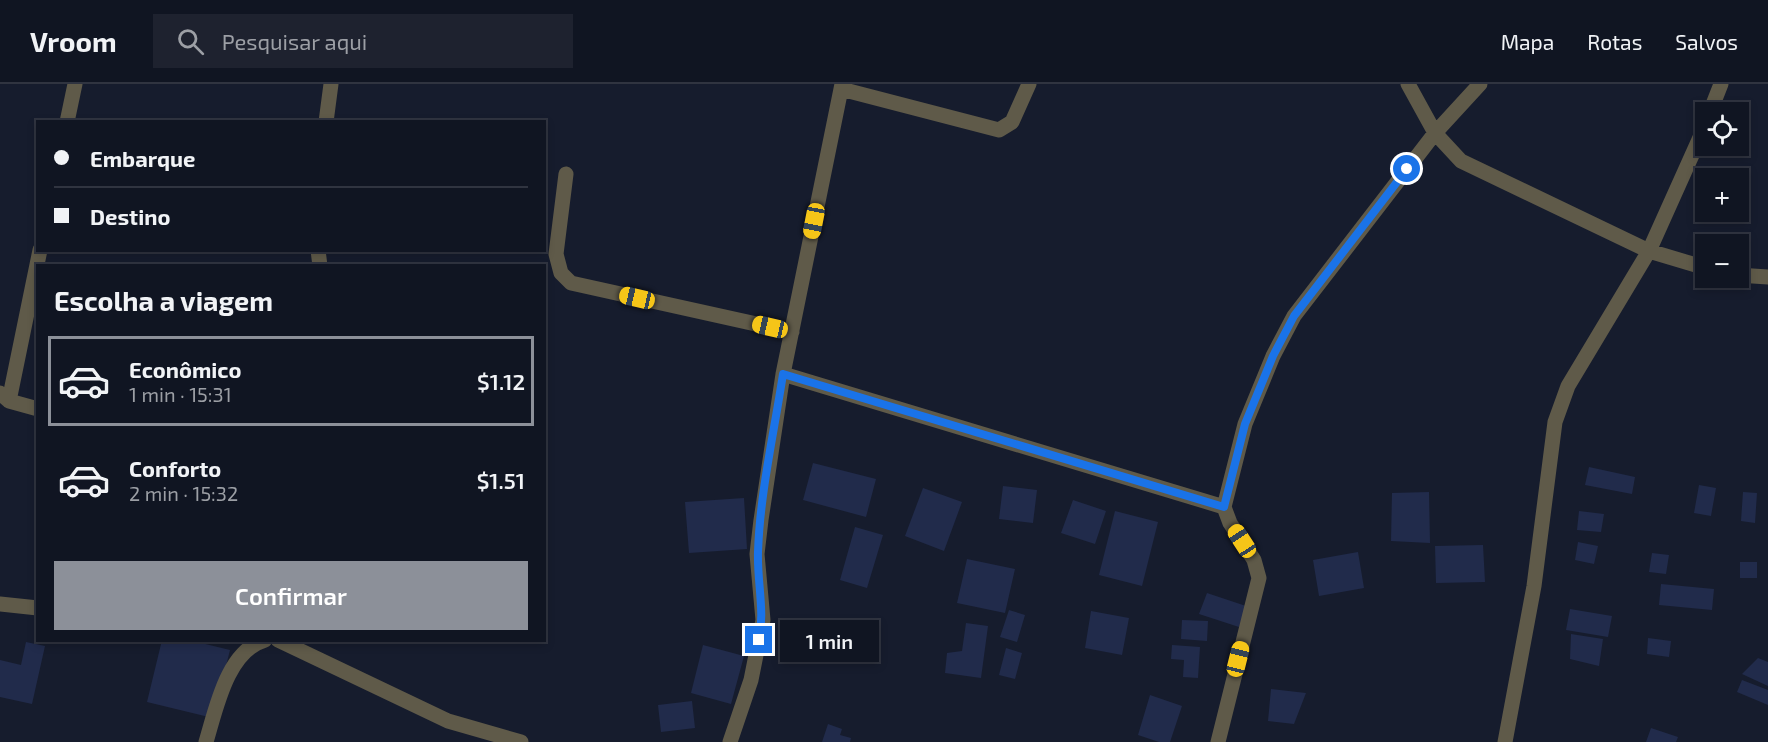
<!DOCTYPE html>
<html lang="pt">
<head>
<meta charset="utf-8">
<style>
  :root { --surface:#101522; --page:#1e222f; --text:#f1f3f6; --muted:#9c9fa5; --line:#303440; --accent:#8c9099 }
  body { margin:0; font-family:"Exo 2",sans-serif; background:var(--page); color:var(--text); height:100vh; display:flex; flex-direction:column; font-size:22px; white-space:nowrap }
  * { box-sizing:border-box; margin:0 }
  p { font-size:20px; color:var(--muted) }
  .icon { flex:none; width:33px; height:33px; fill:none; stroke:currentColor; stroke-width:2; stroke-linecap:round; stroke-linejoin:round }
  .map { position:relative; flex:1; overflow:hidden }
  .panel { position:absolute; left:36px; top:180px; width:510px; height:378px; display:flex; flex-direction:column; background:var(--surface); border-radius:0px; box-shadow:0 3px 9px #0003,0 0 0 2px var(--line) }
  .panel>* { flex:none }
  .banner { position:absolute; left:36px; top:36px; width:510px; height:132px; border-radius:0px; box-shadow:0 3px 9px #0003,0 0 0 2px var(--line); display:grid; align-content:center; height:132px; padding:0 18px; background:var(--surface) }
  .fabs { position:absolute; left:1695px; top:18px; display:grid; gap:12px }
  .fabs a { display:grid; place-items:center; width:54px; height:54px; border-radius:0px; background:var(--surface); box-shadow:0 3px 9px #0003,0 0 0 2px var(--line); font-size:30px }
  .end { position:absolute; width:27px; height:27px; margin:-14px; border:8px solid #1a73e8; background:#fff; box-shadow:0 0 0 3px #fff }
  .from { border-radius:50% }
  .bubble { position:absolute; height:42px; border-radius:0px; background:var(--surface); box-shadow:0 3px 9px #0003,0 0 0 2px var(--line); font-size:20px; font-weight:600; line-height:42px; text-align:center }
  .car { position:absolute; width:18px; height:36px; margin:-18px -9px; border-radius:8px; box-shadow:0 0 4px 2px #0007; background:linear-gradient(#f5c518 24%,#345 0 40%,#f5c518 0 76%,#345 0 86%,#f5c518 0) }
  .banner b { display:flex; align-items:center; gap:21px; height:57px; font-size:22px }
  .banner b+b { border-top:2px solid var(--line) }
  .banner i { width:15px; height:15px; background:var(--text) }
  ul { padding:0; list-style:none }
  li { display:flex; align-items:center; gap:18px; height:90px; margin:0 12px 9px; padding:0 6px; border:3px solid transparent; border-radius:0px }
  li div { flex:1 }
  li b { display:block; font-size:22px }
  li em { font-style:normal; font-weight:600 }
  li.active { border-color:var(--accent) }
  li>.icon { width:54px; height:54px; stroke-width:1.5 }
  h2 { padding:0 18px; font-size:27px; line-height:72px }
  .button { display:flex; gap:12px; margin-top:auto; padding:12px 18px }
  .button a { flex:1; height:69px; border-radius:0px; background:var(--accent); color:#fff; font-size:24px; font-weight:600; line-height:69px; text-align:center }
  header { display:flex; align-items:center; gap:36px; box-sizing:border-box; height:84px; padding:0 30px; background:var(--surface); border-bottom:2px solid var(--line) }
  header strong { font-size:28px }
  nav { display:flex; gap:33px; margin-inline-start:auto; font-size:21px }
  .search { width:420px; height:54px; background:var(--page); display:flex; align-items:center; gap:15px; box-sizing:border-box; padding:0 21px; border-radius:0px; color:var(--muted); font-size:22px }
  .map>svg:first-child { display:block }
</style>
</head>
<body>
<header>
<strong>Vroom</strong>
<div class="search"><svg class="icon" aria-label="search" viewBox="0 0 24 24"><circle cx="10" cy="10" r="6"/><path d="M15 15l6 6"/></svg>Pesquisar aqui</div>
<nav><a>Mapa</a><a>Rotas</a><a>Salvos</a></nav>
</header>
<div class="map">
<svg width="1768" height="658" viewBox="0 0 1768 658">
  <rect width="100%" height="100%" fill="#161c2d"/>
  <path fill="#212b4b" d="M813,379L876,395L866,433L803,416Z
    M1589,383L1635,393L1632,410L1585,401Z
    M1699,401L1716,404L1711,432L1694,429Z
    M1003,402L1037,406L1033,439L999,435Z
    M923,404L962,418L944,467L905,452Z
    M1429,408L1430,459L1391,457L1392,409Z
    M1743,408L1757,409L1755,439L1741,437Z
    M744,414L747,465L689,469L685,418Z
    M1073,416L1106,427L1095,460L1061,449Z
    M1115,427L1158,438L1142,502L1099,491Z
    M1579,427L1604,430L1601,448L1577,446Z
    M855,443L883,451L867,504L840,496Z
    M1578,458L1598,462L1594,480L1575,476Z
    M1483,461L1485,498L1436,499L1435,462Z
    M1358,468L1364,504L1319,512L1313,476Z
    M1652,469L1669,471L1666,490L1649,488Z
    M967,475L1015,485L1005,529L957,519Z
    M1740,478H1757V494H1740Z
    M1661,500L1714,505L1712,526L1659,521Z
    M1207,509L1246,522L1239,543L1199,530Z
    M1570,525L1612,532L1608,553L1566,546Z
    M1009,526L1025,531L1017,558L1000,553Z
    M1091,527L1129,534L1122,571L1085,564Z
    M1182,536L1208,537L1207,557L1181,555Z
    M966,539L988,542L981,594L945,589L947,569L962,567Z
    M1571,550L1603,555L1599,582L1570,575Z
    M1648,554L1671,557L1669,573L1647,570Z
    M162,556H189L230,566L213,634L147,618Z
    M26,558L45,562L32,620L0,613V576L21,581Z
    M703,561L744,572L731,620L691,609Z
    M1172,561L1200,563L1198,594L1183,593L1184,576L1171,575Z
    M1006,564L1022,569L1015,595L999,591Z
    M1758,574L1768,578V602L1742,590Z
    M1742,596L1768,606V621L1737,608Z
    M1271,605L1306,609L1294,640L1268,637Z
    M1150,611L1182,622L1170,658H1159L1138,651Z
    M692,617L695,644L661,648L658,621Z
    M828,640L842,645L840,651L851,654L850,658H822Z
    M1651,644L1678,653L1676,658H1646Z"/>
  <g fill="none" stroke-linecap="round" stroke-linejoin="round">
    <path stroke="#5f5a49" stroke-width="15" d="M1408,0L1435,49L1461,77L1649,167L1706,184
      M841,5L999,46L1012,38L1029,0
      M1710,28L1721,0
      M67,38L75,0
      M326,38L331,0
      M566,90L556,170L561,189L571,199L792,248
      M318,166L320,182
      M1738,191L1768,193
      M783,290L1224,423
      M0,309L9,317L38,325
      M9,317L40,166
      M0,520L38,524
      M278,556L448,637L521,658
      M206,658C216,625 227,567 265,556
      M730,658L751,596L763,536L757,470L761,436L783,290L842,0
      M1218,658L1259,494L1254,476L1230,439L1224,423L1245,340L1273,272L1294,232L1435,49L1480,0
      M1505,658L1534,502L1555,338L1568,302L1649,167L1706,40"/>
  </g>
  <g fill="none" stroke-linecap="round" stroke-linejoin="round">
    <path stroke="#1a73e8" stroke-width="8" d="M759,556C765,526 757,498 758,468C760,409 774,349 783,290L1224,423L1245,340L1273,272L1294,232L1407,85"/>
  </g>
</svg>
<div class="fabs">
<a><svg class="icon" aria-label="locate" viewBox="0 0 24 24"><circle cx="12" cy="12" r="6"/><path d="M12 2v4M12 18v4M2 12h4M18 12h4"/></svg></a>
<a>+</a>
<a>−</a>
</div>
<i class="end from" style="left:1407px;top:85px"></i>
<i class="end" style="left:759px;top:556px"></i>
<div class="bubble" style="left:780px;top:536px;width:99px">1 min</div>
<i class="car" style="left:814px;top:137px;rotate:191deg"></i>
<i class="car" style="left:637px;top:214px;rotate:283deg"></i>
<i class="car" style="left:770px;top:243px;rotate:283deg"></i>
<i class="car" style="left:1242px;top:457px;rotate:327deg"></i>
<i class="car" style="left:1238px;top:575px;rotate:14deg"></i>
<div class="banner">
<b><i class="from"></i>Embarque</b>
<b><i></i>Destino</b>
</div>
<section class="panel">
<h2>Escolha a viagem</h2>
<ul>
<li class="active"><svg class="icon" aria-label="car" viewBox="0 0 24 24"><path d="M5 17H2v-5l4-1 3-4h7l3 4 3 1v5h-3M9 17h6M6 11h13"/><circle cx="7" cy="17" r="2"/><circle cx="17" cy="17" r="2"/></svg><div><b>Econômico</b><p>1 min · 15:31</p></div><em>$1.12</em></li>
<li><svg class="icon" aria-label="car" viewBox="0 0 24 24"><path d="M5 17H2v-5l4-1 3-4h7l3 4 3 1v5h-3M9 17h6M6 11h13"/><circle cx="7" cy="17" r="2"/><circle cx="17" cy="17" r="2"/></svg><div><b>Conforto</b><p>2 min · 15:32</p></div><em>$1.51</em></li>
</ul>
<div class="button"><a>Confirmar</a></div>
</section>
</div>
</body>
</html>
